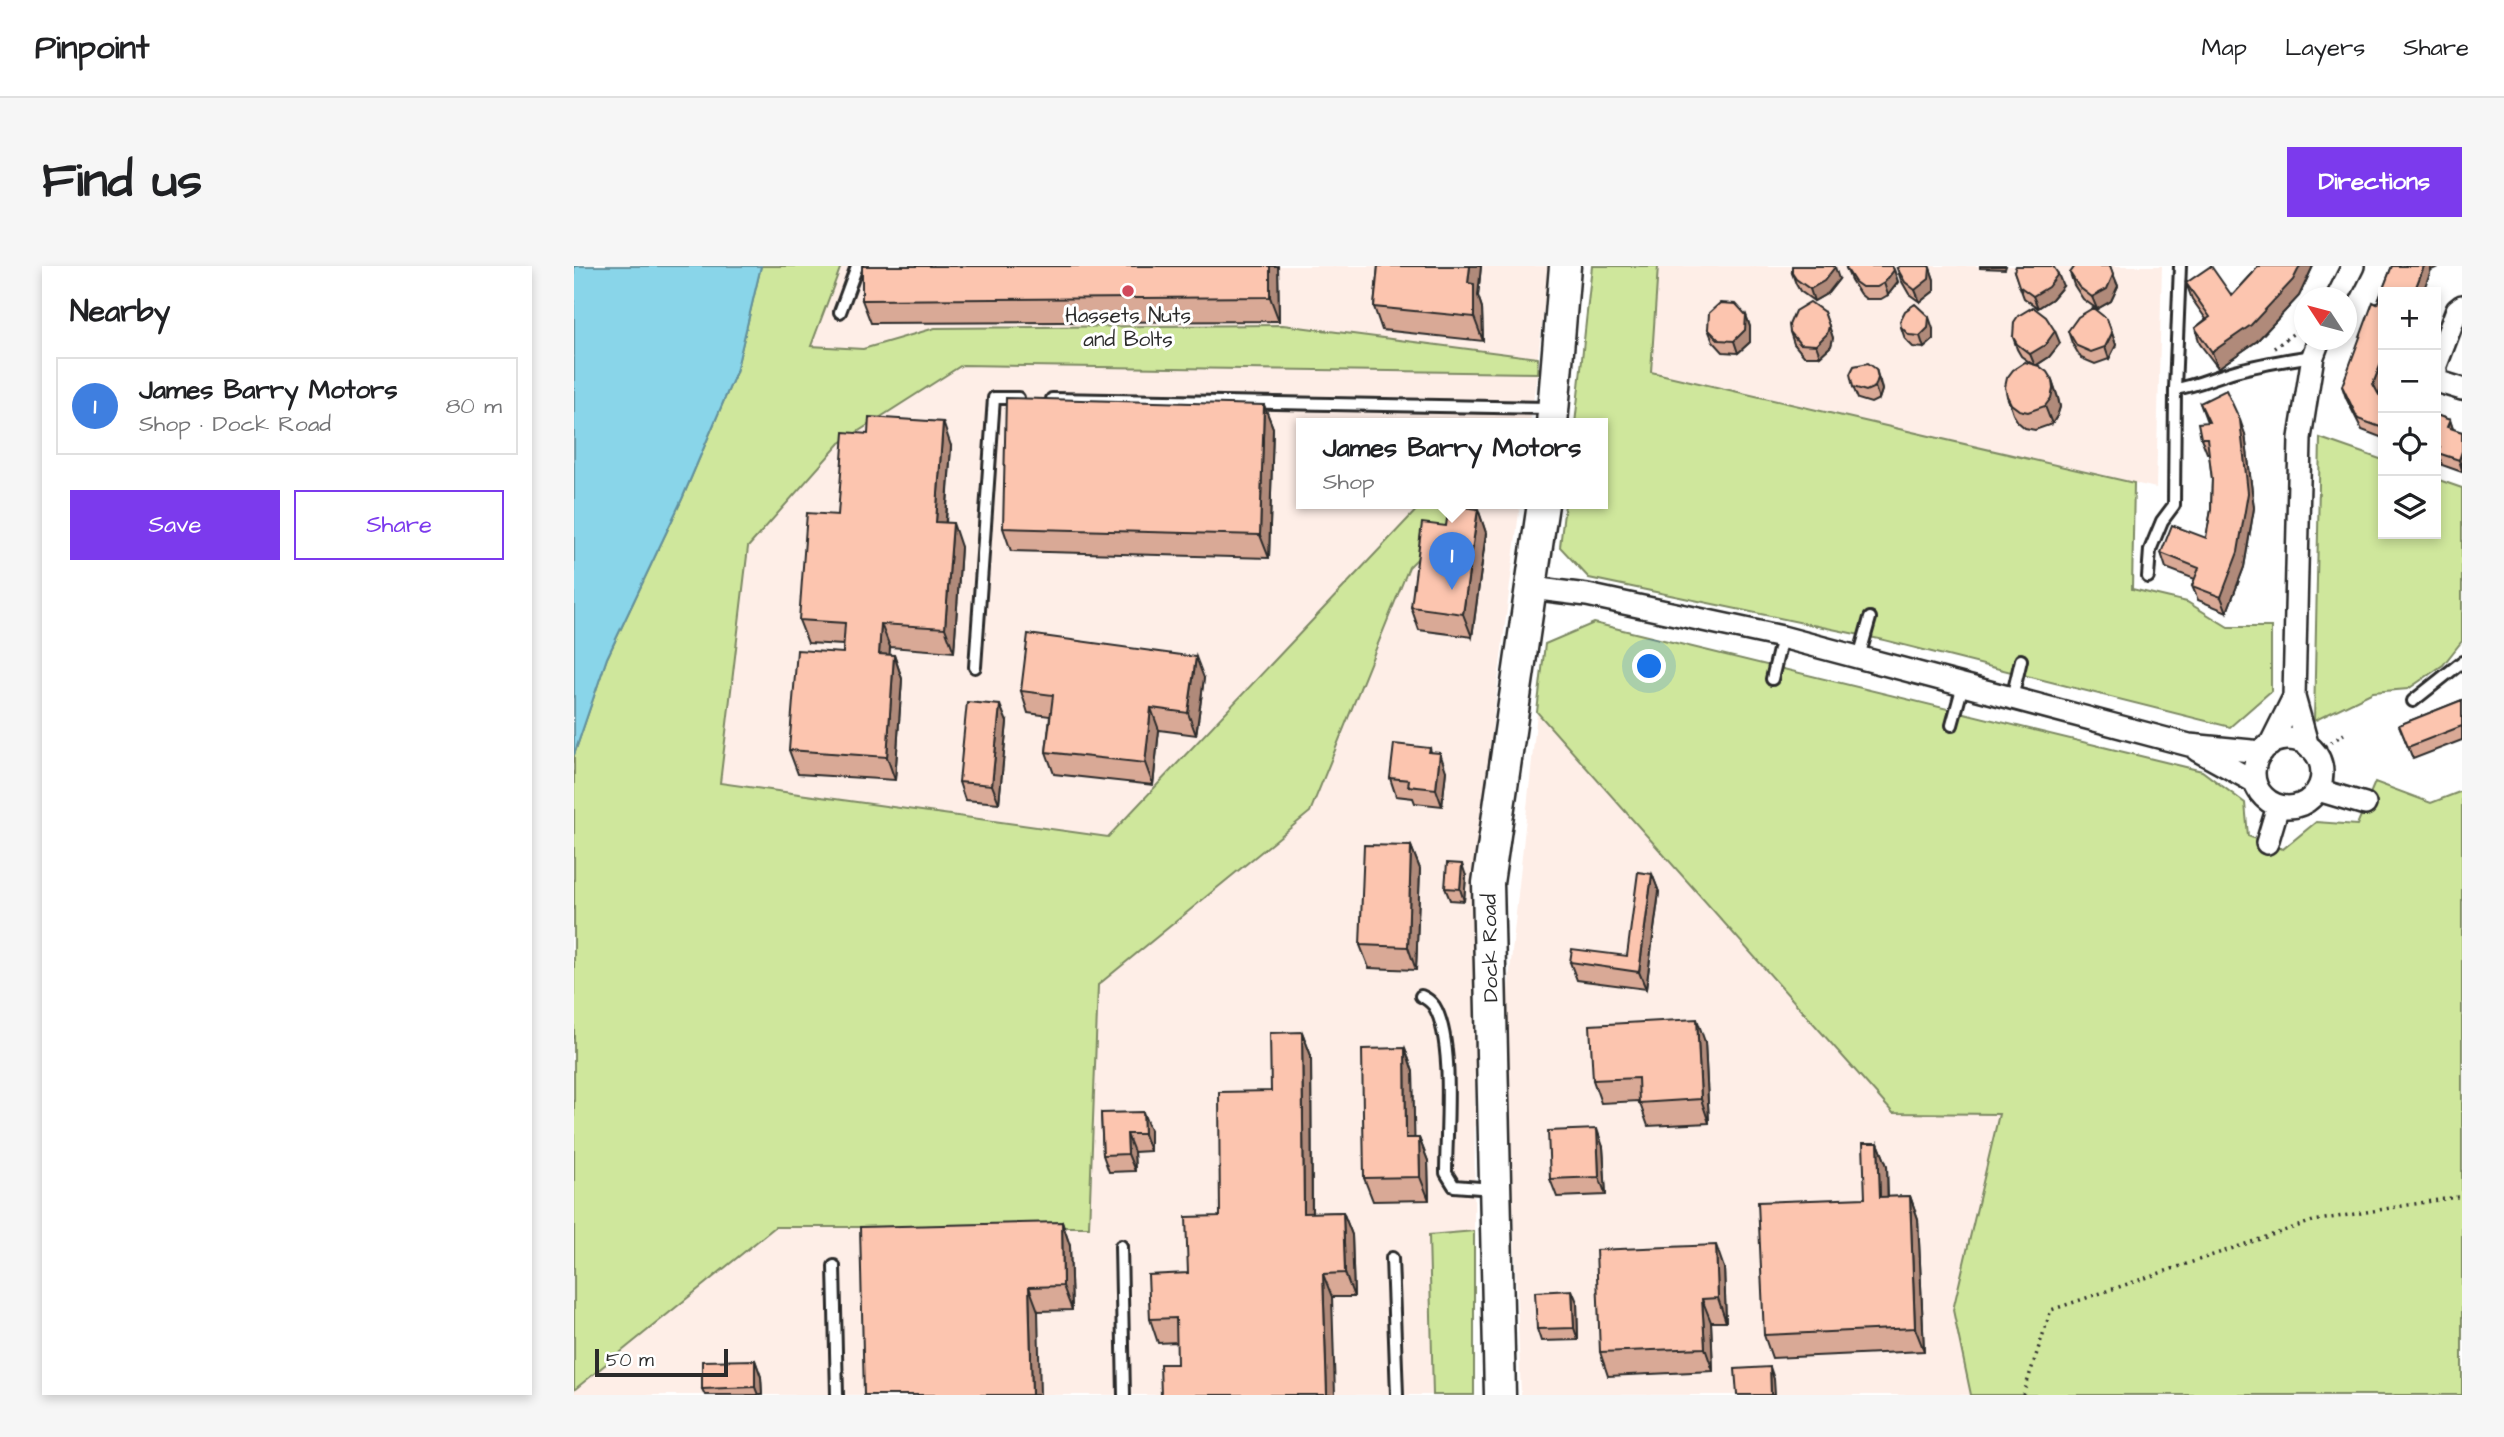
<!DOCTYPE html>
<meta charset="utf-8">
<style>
body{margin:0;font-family:"Architects Daughter",sans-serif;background:#f6f6f6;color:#202124}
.controls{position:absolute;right:21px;top:21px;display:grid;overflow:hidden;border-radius:0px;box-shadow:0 4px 10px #0003}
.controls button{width:63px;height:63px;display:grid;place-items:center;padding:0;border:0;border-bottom:2px solid #e0e0e0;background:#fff;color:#202124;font:35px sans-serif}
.compass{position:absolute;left:1720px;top:21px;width:63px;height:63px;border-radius:50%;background:#fff;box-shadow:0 4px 10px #0003;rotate:306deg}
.scale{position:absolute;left:21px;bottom:18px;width:133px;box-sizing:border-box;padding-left:7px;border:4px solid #2b2b2b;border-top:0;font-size:19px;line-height:24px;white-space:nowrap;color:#2b2b2b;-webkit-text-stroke:5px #fff;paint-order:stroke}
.you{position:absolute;left:1076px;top:401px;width:24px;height:24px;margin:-18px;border:5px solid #fff;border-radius:50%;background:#1a73e8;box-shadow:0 0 0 10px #1a73e833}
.badge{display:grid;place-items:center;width:46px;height:46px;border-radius:50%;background:#7c3aed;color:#fff;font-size:23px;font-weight:700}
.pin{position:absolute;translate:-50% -58px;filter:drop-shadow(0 2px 4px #0008)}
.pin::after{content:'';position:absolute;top:37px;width:24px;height:21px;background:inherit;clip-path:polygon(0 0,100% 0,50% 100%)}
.popup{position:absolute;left:722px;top:152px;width:312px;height:91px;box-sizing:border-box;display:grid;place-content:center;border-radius:0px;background:#fff;filter:drop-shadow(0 2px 5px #0005);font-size:23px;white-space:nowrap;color:#757577}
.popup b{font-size:26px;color:#202124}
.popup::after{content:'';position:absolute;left:50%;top:100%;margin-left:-14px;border:14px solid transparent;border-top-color:#fff}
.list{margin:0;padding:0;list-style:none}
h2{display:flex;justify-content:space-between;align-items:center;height:91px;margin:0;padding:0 28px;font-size:30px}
h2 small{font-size:23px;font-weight:400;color:#757577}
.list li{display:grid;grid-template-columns:46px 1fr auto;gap:21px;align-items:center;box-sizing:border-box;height:98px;margin:0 14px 14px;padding:0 14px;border:2px solid #e0e0e0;border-radius:0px}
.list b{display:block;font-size:26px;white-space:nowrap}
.list p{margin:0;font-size:23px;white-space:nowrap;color:#757577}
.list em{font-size:23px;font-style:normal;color:#757577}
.actions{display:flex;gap:14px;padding:21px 28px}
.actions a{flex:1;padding:16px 0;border:2px solid #7c3aed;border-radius:0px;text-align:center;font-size:24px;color:#7c3aed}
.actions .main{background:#7c3aed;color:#fff}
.icon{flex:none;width:38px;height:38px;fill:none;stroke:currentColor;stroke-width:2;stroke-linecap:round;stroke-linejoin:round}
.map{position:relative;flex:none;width:1888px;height:1129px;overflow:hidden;border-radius:0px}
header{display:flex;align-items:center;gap:42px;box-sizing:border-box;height:98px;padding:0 35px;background:#fff;border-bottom:2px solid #e0e0e0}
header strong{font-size:33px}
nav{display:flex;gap:38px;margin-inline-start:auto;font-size:24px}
.intro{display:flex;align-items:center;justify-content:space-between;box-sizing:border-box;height:168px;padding:0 42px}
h1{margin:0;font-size:49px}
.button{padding:18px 32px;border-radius:0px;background:#7c3aed;color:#fff;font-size:24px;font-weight:700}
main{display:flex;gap:42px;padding:0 42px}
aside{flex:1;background:#fff;border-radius:0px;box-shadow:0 4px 10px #0003}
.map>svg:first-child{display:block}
</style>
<header>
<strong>Pinpoint</strong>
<nav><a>Map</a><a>Layers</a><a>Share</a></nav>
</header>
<div class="intro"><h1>Find us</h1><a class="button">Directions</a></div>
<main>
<aside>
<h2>Nearby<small></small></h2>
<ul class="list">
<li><span class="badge" style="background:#3f7fe0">1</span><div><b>James Barry Motors</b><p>Shop · Dock Road</p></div><em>80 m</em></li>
</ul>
<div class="actions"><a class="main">Save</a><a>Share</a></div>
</aside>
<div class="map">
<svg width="1888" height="1129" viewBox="0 0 1888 1129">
<rect width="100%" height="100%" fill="#fff"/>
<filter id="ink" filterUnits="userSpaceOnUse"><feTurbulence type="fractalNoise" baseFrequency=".0143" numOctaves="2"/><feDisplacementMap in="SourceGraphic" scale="14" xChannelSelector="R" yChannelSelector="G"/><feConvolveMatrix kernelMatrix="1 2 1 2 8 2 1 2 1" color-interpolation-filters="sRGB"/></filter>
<g filter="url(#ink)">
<!-- built -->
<path fill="#feeee7" d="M267 0H975L964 92 709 59 361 62 289 83 236 80Z
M1084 0H1588L1582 222 1076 106Z
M388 99 963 107 956 158H728V238H848L534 571 146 518 174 281 266 177Z
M898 238H946L903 585 900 965 855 969 859 1129H0V1124L201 961H515L524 719 736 546 835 301Z
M963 446 1319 847 1425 848 1379 1044 1397 1129H947L931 753Z"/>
<!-- green -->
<path fill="#cfe79c" stroke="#7d8964" stroke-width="2" d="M187 0H267L237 80 289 83 361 62 709 59 964 92 963 107 388 99 266 177 174 281 146 517 534 571 848 238H898L835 301 736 546 524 719 515 961H201L0 1124V489L33 392 108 233 162 106Z
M1018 0H1084L1077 106 1560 217 1558 323 1613 336 1654 361H1697V425L1656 461 1310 374 1015 312 986 281 991 238H1028V158H1001Z
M1746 172 1809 194V268H1862V213L1888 222V375L1869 399 1834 423 1799 426 1740 455Z
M1020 357 1628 505 1671 537 1674 570 1709 583 1742 556 1783 559 1801 516 1857 537 1888 525V1129H1397L1379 1044 1425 848 1319 847 963 446 971 378Z
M900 965V1129H859L855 969Z"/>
<!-- water -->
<path fill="#89d5e9" stroke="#63919d" stroke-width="2" d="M0 0H187L162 106 108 233 33 392 0 489Z"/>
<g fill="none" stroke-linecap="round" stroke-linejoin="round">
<defs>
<path id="service" d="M1606 0 1601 123C1622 120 1640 111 1661 105 1686 98 1712 94 1739 90
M266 46 283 0
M478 133 976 142
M1574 311 1576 284 1588 255 1600 239 1601 123
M1285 391 1296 352
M401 401 420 132H444
M1198 413 1208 371
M1438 432 1447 394
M1839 435 1888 396
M1378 459 1389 419
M847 730C852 732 857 736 860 740 881 774 872 865 872 907L880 920 919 923
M547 980 550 1129
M818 992 823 1129
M260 1000 263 1129"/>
<path id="minor" d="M1763 32 1779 0
M1862 99 1883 44 1888 40
M1862 104V115L1888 123
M957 322 1013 329 1208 371 1615 479 1688 486
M1680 507a34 34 0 1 1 68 0a34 34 0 1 1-68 0Z
M1696 479 1720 431
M1734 481 1720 431 1726 172 1739 90 1745 74
M1623 484 1681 516
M1744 524 1791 538
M1693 577 1704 540"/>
<path id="secondary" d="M978 158 991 0
M926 1129 914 617 969 238"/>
</defs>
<!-- service casing -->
<use href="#service" stroke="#2b2b2b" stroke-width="16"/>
<!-- minor casing -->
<use href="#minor" stroke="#2b2b2b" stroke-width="26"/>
<!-- secondary casing -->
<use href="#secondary" stroke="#2b2b2b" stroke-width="35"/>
<!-- path -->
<path stroke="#2b2b2b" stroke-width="3.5" stroke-dasharray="2 5" stroke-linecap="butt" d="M1700 82 1720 67 1730 51
M1751 480 1770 468
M1449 1129 1477 1044 1739 955 1888 930"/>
<!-- service -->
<use href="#service" stroke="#fff" stroke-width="10"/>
<!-- minor -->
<use href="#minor" stroke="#fff" stroke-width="21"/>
<!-- secondary -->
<use href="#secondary" stroke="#fff" stroke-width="30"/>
</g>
<!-- wall -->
<path fill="#d9a996" stroke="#2b2b2b" stroke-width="2" d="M704 0 705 55 297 57 288 34Z
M804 0H907L904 30 908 42 909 75 808 64 800 41Z
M1406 0H1432L1431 3 1406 2Z
M1536 0 1544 20 1537 35 1523 43 1509 33 1500 19 1496 7Z
M1684 0H1739L1725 30 1683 75 1644 102 1626 78 1621 62 1632 53 1618 33 1612 17 1658 30 1679 7Z
M1818 0H1866L1809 26V115L1804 128 1809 131V172L1788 164 1772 132 1768 120 1803 38Z
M1272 2 1320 4 1324 16 1314 29 1307 33H1292L1286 28 1277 14Z
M1323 2H1356L1360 14V25L1346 36 1335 28 1327 14Z
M1440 5 1489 20 1478 33 1464 42 1450 32Z
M1218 7 1265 13 1254 27 1240 35 1226 25 1222 18Z
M1250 46 1259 72 1257 80 1246 90H1230L1220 78 1216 66Z
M1172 49 1176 61V76L1164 87 1149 86 1139 75 1134 63Z
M1533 53 1542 79 1535 93 1521 98 1507 92 1498 77 1494 65Z
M1327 61 1359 63V74L1350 82 1339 81 1331 73Z
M1439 71 1486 77 1475 91 1463 99 1478 114 1484 132 1486 141 1483 150 1478 158 1461 164 1451 162 1444 156 1439 148 1433 130 1458 98 1447 90 1443 83Z
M1306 115 1308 124 1305 133 1297 137 1284 133 1279 121Z
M1626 137 1671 168 1680 242 1670 301 1653 346 1624 334 1618 320 1621 313 1592 302 1587 287 1632 272 1637 244 1638 213 1635 187H1633L1627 172 1633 156Z
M690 139 699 162 695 292 437 285 429 262Z
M1862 149 1876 154 1879 163 1888 166V206L1868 199 1866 192 1862 190Z
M377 180 372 257 387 281 380 386 316 381 315 389H320L328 413 321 514 224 508 215 484 269 387V379L234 377 225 354 264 249Z
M904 243 912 267 898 371 845 364 837 341 872 260Z
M630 412 622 469 585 464 579 519 480 508 472 486 476 450 454 447 447 425Z
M1888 434V474L1839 493 1825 459Z
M433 456 425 537 391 534 385 516Z
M856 482 857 486 872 505 868 540 841 537 839 532 822 530 816 512Z
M837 580 846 603 842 704 795 702 786 679Z
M1078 608 1085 626 1072 723 1003 714 996 696 1053 690Z
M892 610 890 635 876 634 871 622Z
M728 766 737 790 738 947 769 946 778 969 780 1031H758L603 1098V1076L584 1077 576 1053 614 1007 646 950Z
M1131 776 1135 857 1074 860 1065 835 1027 837 1019 814Z
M831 782 839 806 840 872H845L854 895 855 934 799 935 790 912Z
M527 847 576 864V885L560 886 561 905 535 906 529 889Z
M1304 877 1313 900 1314 931 1336 930 1344 953 1350 1085 1198 1092 1190 1069 1291 932Z
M1029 881 1032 929 983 931 976 913Z
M488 956 496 980 498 1044 464 1045 290 1129Z
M1150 1002 1152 1056H1137L1139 1105 1034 1110 1026 1086Z
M1003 1036 1004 1074 967 1075 963 1063Z
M181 1094 187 1111 188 1129H131L128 1123Z"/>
<!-- shaded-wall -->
<path fill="#b08a7a" stroke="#2b2b2b" stroke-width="2" d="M696 0H704L705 55 696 31Z
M896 0H907L904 30 908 42 909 75 900 51 894 17Z
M1726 0H1739L1725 30 1683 75 1644 102 1638 86Z
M1850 0H1856L1857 4 1849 26H1840Z
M1261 1 1265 13 1254 27 1240 35 1236 23Z
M1356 2 1360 14V25L1346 36 1341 24Z
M1320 4 1324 16 1314 29 1310 17Z
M1484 8 1489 20 1478 33 1464 42 1459 30Z
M1539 9 1544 20 1537 35 1523 43 1518 31Z
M1172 49 1176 61V76L1164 87 1160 75Z
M1355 51 1359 63V74L1350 82 1346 70Z
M1255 60 1259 72 1257 80 1246 90 1242 79Z
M1481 65 1486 77 1475 91 1461 100 1456 88Z
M1538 67 1542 79 1535 93 1531 81Z
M1809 92V115L1804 130 1799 118Z
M1302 103 1308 124 1305 133 1301 121Z
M1478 114 1484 132 1486 141 1483 150 1478 158 1471 140Z
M690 139 699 162 695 292 686 269Z
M1666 154 1671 168 1680 242 1670 301 1653 346 1647 331Z
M1876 154 1880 166 1873 161Z
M369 156 377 180 370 279 362 256Z
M1888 185V204L1885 194Z
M904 243 912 267 898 371 889 348Z
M379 257 387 281 380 386 371 362Z
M307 358 316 381 314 411 305 388Z
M320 389 328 413 321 514 313 491Z
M622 391 630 412 622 469 614 447Z
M426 439 433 456 425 537 418 519Z
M577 442 585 464 579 519 571 497Z
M866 487 872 505 868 540 862 523Z
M837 580 846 603 842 704 834 681Z
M888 598 892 610 890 635 886 623Z
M1078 608 1085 626 1072 723 1065 706Z
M1123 753 1131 776 1135 857 1127 833Z
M728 766 737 790 738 971 730 947Z
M831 782 839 806 841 895 832 872Z
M569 846 576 864V885L570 868Z
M1023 863 1029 881 1032 929 1025 911Z
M553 868 560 886 561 905 554 888Z
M845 872 854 895 855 934 846 911Z
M1304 877 1313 900 1314 954 1306 931Z
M1336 930 1344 953 1350 1085 1341 1062Z
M769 946 778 969 780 1031 771 1007Z
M488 956 496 980 498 1044 489 1020Z
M1142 979 1150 1002 1152 1056 1144 1032Z
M749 1008 758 1031 761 1129H753Z
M455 1021 464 1045 466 1129H458Z
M998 1024 1003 1036 1004 1074 1000 1062Z
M1128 1033 1137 1056 1139 1105 1131 1082Z
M181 1094 187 1111 188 1129H184L181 1121Z
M1196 1101 1200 1113 1201 1129H1197Z"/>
<!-- building -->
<path fill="#fcc5af" stroke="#2b2b2b" stroke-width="2" d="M288 0H696V31L288 34Z
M804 0H896L894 17 900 18V51L800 41Z
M1218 0H1260L1261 1 1250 15 1236 23 1222 13 1218 7Z
M1273 0H1318L1320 4 1310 17 1303 21H1288L1281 16 1272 2Z
M1326 0H1355L1356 2 1355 13 1341 24 1331 16 1323 2Z
M1442 0H1479L1484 8 1474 21 1459 30 1445 20 1440 5Z
M1501 0H1536L1539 9 1533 23 1518 31 1505 21 1496 7Z
M1637 0 1658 30 1679 7 1684 0H1726L1719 14 1677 59 1638 86 1621 62 1636 51 1612 17Z
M1818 0H1850L1840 26H1809V92L1799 118 1805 129 1809 131V162L1784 153 1768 120 1799 36 1803 38Z
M1236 36 1250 46 1255 60 1253 68 1242 79 1226 78 1216 66 1215 59 1221 45Z
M1146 37 1162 38 1172 49 1171 64 1160 75 1145 74 1134 63 1135 47Z
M1341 38 1355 51 1354 62 1346 70 1335 69 1327 61 1326 55 1331 45Z
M1459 41 1472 51 1481 65 1471 79 1456 88 1443 78 1439 71 1440 56 1444 50Z
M1519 42 1533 53 1538 67 1531 81 1517 86 1503 80 1494 65 1504 51Z
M1451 96 1465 100 1473 106 1478 114 1479 123 1477 132 1471 140 1454 146 1445 144 1437 138 1433 130 1431 121 1433 112 1439 104Z
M1294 97 1302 103 1304 112 1301 121 1292 125 1279 121 1276 108 1280 100Z
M1652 124 1666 154 1674 227 1664 286 1647 331 1618 320 1625 302 1587 287 1598 259 1632 272 1637 244 1638 213 1633 172H1627L1624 157 1635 156 1626 137Z
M432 132 690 139 686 269 429 262Z
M1862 149 1876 154 1873 161 1888 166V185L1885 194 1864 187 1866 181 1862 180Z
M295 151 369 156 362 256 379 257 371 362 307 358 305 388 320 389 313 491 215 484 223 384 269 387 271 357 225 354 233 247 264 249 270 166 294 168Z
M875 239 904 243 889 348 837 341 848 257 872 260Z
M454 368 622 391 614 447 577 442 571 497 472 486 479 429 447 425Z
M1888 434V460L1834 481 1825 459Z
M393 436 426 439 418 519 385 516Z
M820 478 856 482 855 486 866 487 862 523 834 520 835 514 816 512Z
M790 579 837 580 834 681 786 679Z
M873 597 888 598 886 623 871 622Z
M1064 606 1078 608 1065 706 996 696 998 683 1053 690Z
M1123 753 1127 833 1065 837 1064 812 1019 814 1016 759Z
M728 766 730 947 769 946 771 1007 749 1008 753 1129H587L586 1098H603L602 1052 576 1053 574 1009 614 1007 612 951 646 950 645 826 697 825 696 767Z
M831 782 832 872H845L846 911 790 912 788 783Z
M569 846 570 868H553L554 888 529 889 527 847Z
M1023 863 1025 911 976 913 974 865Z
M1289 877H1304L1306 931 1336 930 1341 1062 1190 1069 1184 936 1291 932Z
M488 956 489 1020 455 1021 458 1129H290L286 961Z
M1142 979 1144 1032 1128 1033 1131 1082 1026 1086 1022 984Z
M998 1024 1000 1062 963 1063 961 1026Z
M181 1094V1121L128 1123V1095Z
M1196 1101 1197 1129H1163L1161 1103Z"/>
</g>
<!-- markers -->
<circle fill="#d1495b" stroke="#fff" stroke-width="2.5" cx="554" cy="25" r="7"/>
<g text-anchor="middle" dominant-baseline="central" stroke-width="6" stroke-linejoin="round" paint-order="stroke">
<!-- poi labels -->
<g font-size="21" fill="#2b2b2b" stroke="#fff">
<text x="554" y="49">Hassets Nuts<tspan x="554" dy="24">and Bolts</tspan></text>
</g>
<!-- street labels -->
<g font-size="21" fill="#2b2b2b" stroke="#fff">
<text transform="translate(916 682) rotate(-91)">Dock Road</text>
</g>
</g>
</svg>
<div class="controls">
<button>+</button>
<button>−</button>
<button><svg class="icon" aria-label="locate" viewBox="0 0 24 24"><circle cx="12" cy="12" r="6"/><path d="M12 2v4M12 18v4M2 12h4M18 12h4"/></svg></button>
<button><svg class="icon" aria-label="layers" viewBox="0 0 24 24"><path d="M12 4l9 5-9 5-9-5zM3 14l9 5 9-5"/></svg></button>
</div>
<svg class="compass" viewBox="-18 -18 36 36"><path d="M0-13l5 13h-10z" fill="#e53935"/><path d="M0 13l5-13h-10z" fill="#757577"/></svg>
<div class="scale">50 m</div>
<div class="you"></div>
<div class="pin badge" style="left:878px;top:324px;background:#3f7fe0">1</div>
<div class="popup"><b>James Barry Motors</b>Shop</div>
</div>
</main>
